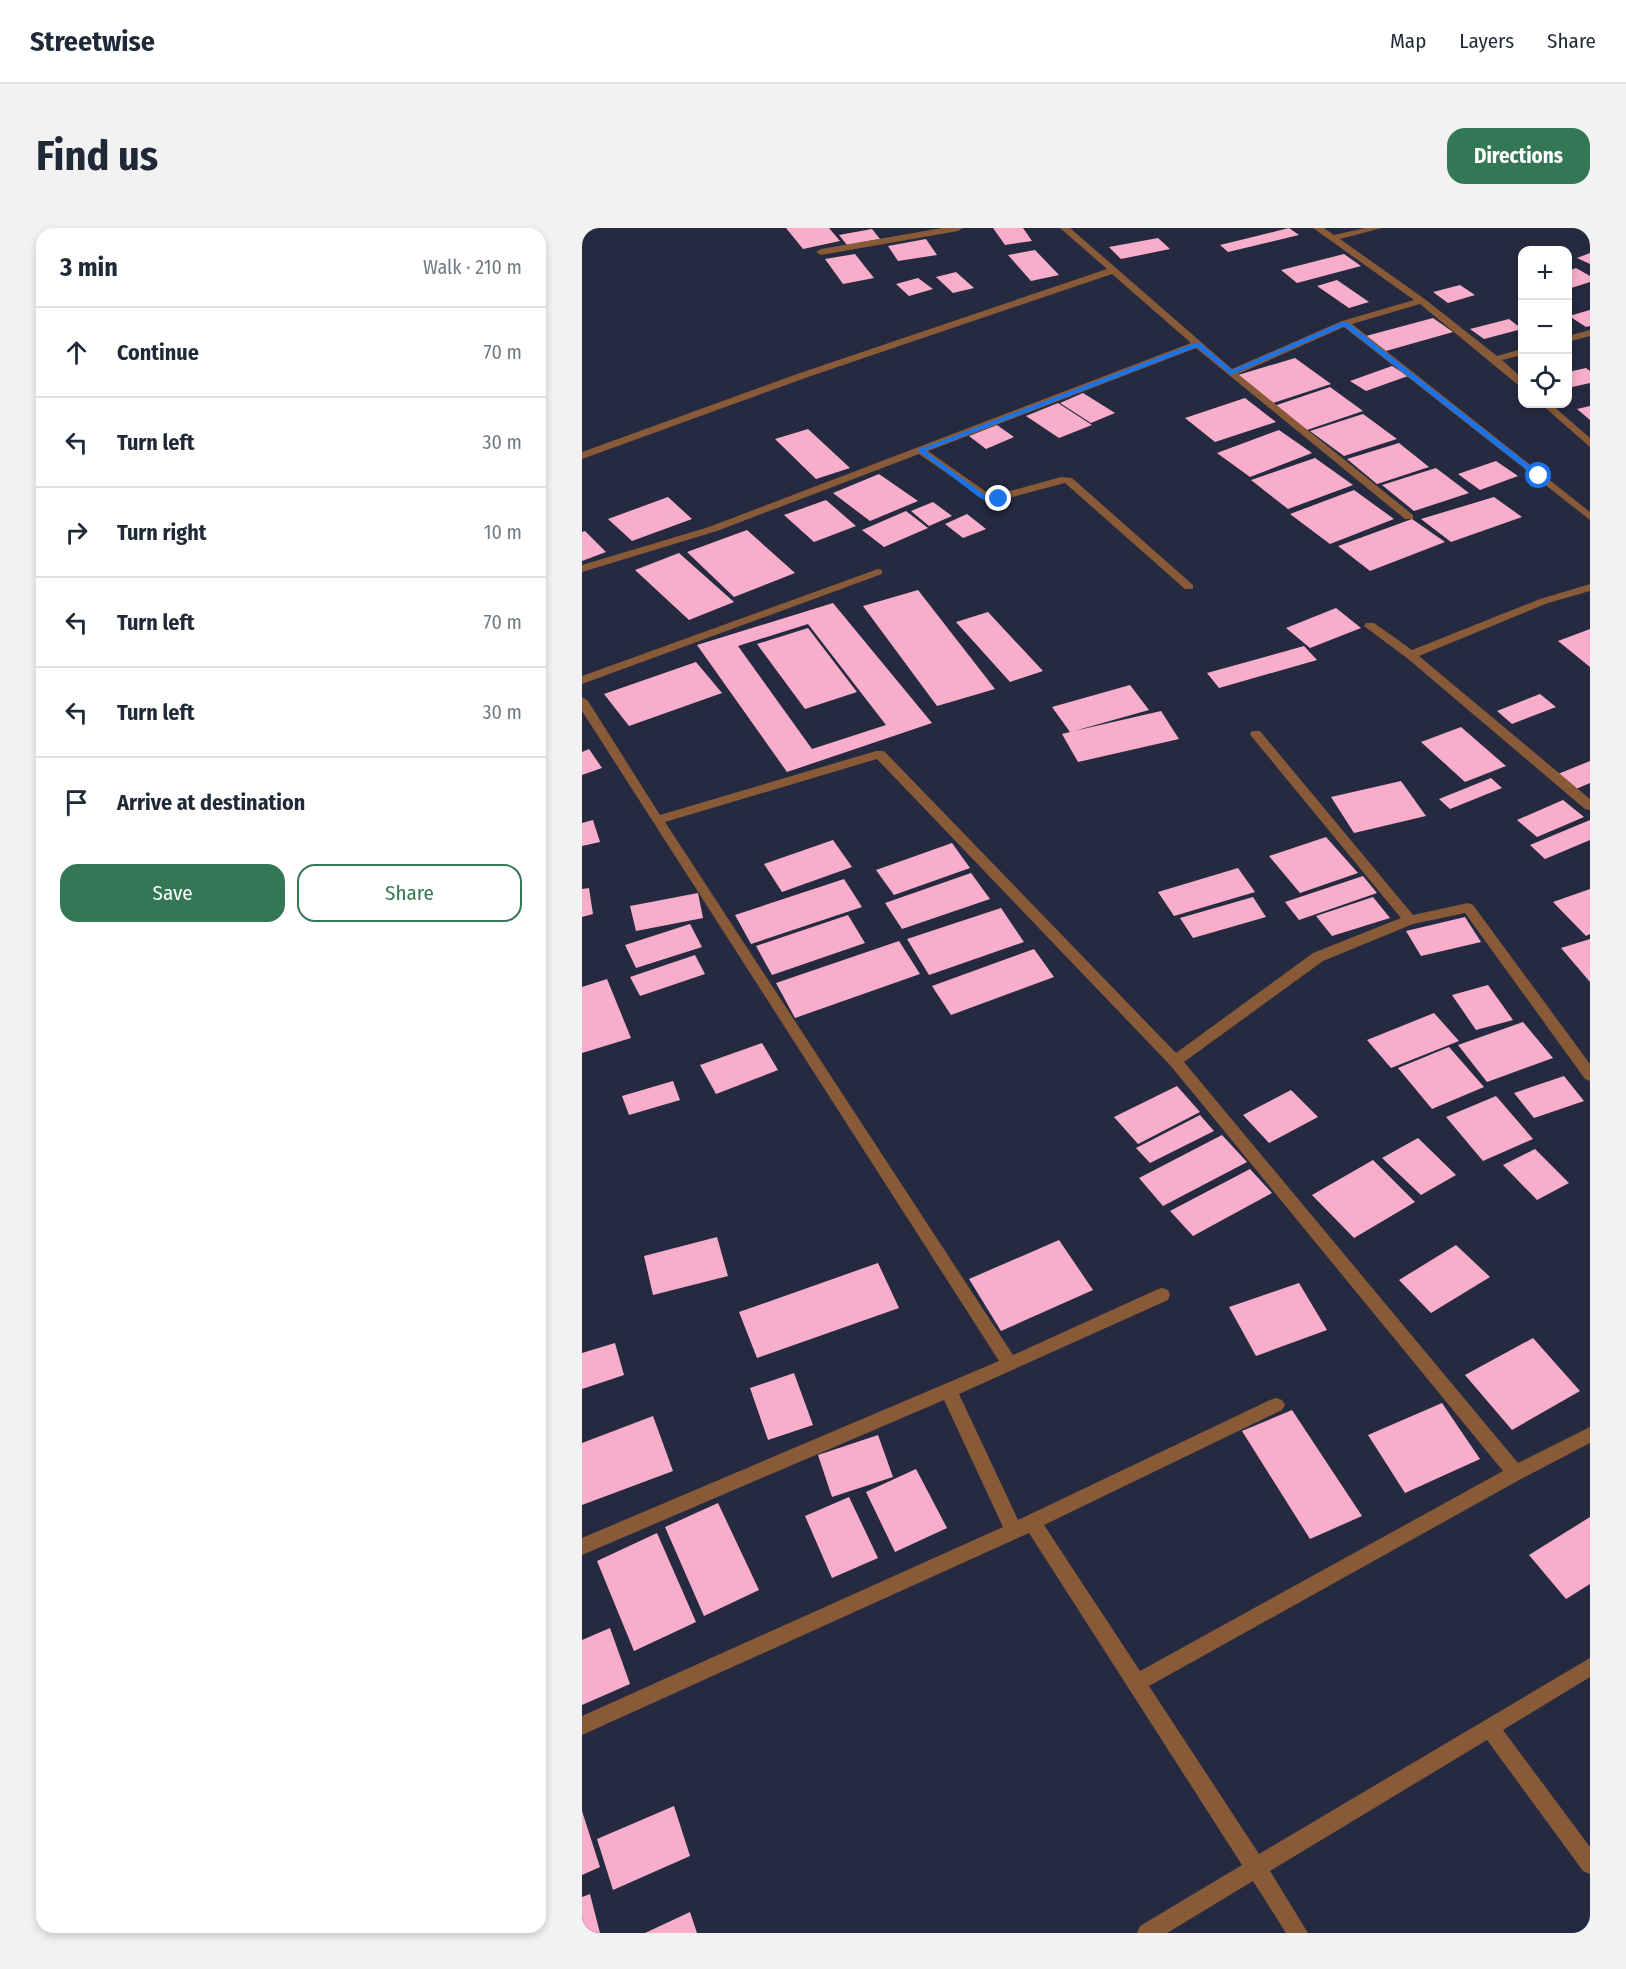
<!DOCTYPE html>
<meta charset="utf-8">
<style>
body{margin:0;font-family:"Fira Sans Condensed",sans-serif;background:#f2f2f3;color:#1f2937}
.controls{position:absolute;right:18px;top:18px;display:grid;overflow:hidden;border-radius:12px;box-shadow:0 3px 9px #0003}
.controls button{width:54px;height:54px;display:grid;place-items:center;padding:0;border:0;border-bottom:2px solid #e0e1e3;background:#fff;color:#1f2937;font:30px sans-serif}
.stop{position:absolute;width:18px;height:18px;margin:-14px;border:4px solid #1a73e8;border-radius:50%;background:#fff}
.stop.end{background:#1a73e8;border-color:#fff;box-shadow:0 2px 6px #0008}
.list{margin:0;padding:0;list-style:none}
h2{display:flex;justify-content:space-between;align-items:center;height:78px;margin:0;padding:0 24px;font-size:26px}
h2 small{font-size:20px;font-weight:400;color:#747a83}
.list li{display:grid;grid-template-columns:39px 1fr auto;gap:18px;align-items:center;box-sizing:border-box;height:90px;padding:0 24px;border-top:2px solid #e0e1e3}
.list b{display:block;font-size:22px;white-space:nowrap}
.list em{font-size:20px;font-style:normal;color:#747a83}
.actions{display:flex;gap:12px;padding:18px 24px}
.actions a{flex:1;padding:14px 0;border:2px solid #337754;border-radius:18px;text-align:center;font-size:21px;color:#337754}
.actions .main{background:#337754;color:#fff}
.icon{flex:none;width:33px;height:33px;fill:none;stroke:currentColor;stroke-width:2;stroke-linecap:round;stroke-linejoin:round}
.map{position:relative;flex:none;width:1008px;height:1705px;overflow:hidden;border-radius:18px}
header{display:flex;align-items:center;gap:36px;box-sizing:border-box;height:84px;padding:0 30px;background:#fff;border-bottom:2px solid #e0e1e3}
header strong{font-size:28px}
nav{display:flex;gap:33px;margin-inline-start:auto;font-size:21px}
.intro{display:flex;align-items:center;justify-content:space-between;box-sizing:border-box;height:144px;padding:0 36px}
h1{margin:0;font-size:42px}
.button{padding:15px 27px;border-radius:18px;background:#337754;color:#fff;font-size:21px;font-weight:700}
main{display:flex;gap:36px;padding:0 36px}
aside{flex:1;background:#fff;border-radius:18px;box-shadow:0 3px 9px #0003}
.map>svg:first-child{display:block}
</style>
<header>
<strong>Streetwise</strong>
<nav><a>Map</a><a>Layers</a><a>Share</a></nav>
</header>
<div class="intro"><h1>Find us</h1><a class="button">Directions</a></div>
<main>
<aside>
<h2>3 min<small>Walk · 210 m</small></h2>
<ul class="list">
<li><svg class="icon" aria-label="ahead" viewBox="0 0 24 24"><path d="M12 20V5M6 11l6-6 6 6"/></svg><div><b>Continue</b></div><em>70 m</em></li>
<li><svg class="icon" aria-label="left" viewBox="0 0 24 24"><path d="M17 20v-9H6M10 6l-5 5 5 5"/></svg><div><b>Turn left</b></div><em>30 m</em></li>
<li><svg class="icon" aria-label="right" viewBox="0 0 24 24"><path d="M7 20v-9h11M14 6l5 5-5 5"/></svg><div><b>Turn right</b></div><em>10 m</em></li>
<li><svg class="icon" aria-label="left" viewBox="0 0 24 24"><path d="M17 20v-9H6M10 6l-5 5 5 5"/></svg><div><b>Turn left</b></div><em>70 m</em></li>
<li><svg class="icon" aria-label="left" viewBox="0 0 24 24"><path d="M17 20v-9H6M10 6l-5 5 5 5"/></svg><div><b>Turn left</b></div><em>30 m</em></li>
<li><svg class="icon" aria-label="arrive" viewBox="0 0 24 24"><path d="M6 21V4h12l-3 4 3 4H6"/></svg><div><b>Arrive at destination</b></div></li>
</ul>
<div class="actions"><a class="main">Save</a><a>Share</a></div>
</aside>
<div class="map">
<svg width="1008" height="1705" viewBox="0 0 1008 1705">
<rect width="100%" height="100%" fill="#262a41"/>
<!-- building -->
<path fill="#f8aeca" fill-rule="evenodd" d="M204 0H247L258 13 221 21Z
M411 0H441L450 13 423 17Z
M707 0 717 7 646 24 638 17Z
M290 1 298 11 265 17 257 7Z
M576 10 588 21 539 31 527 19Z
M344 11 355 27 316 33 306 18Z
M453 22 477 47 449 53 426 27Z
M1008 25V36L995 30Z
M273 26 292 50 261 56 243 31Z
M762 26 779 38 715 55 699 42Z
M994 40 1008 48V54L986 61V43Z
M374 44 392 60 371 65 354 49Z
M336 50 351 61 327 68 314 56Z
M755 52 787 74 767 80 735 58Z
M878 57 893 67 866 75 851 64Z
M1008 82V98L1004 99 987 88Z
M851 90 871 104 804 123 784 108Z
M927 91 940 101 902 111 888 101Z
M713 130 749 156 691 175 656 147Z
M810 138 826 148 784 163 768 153Z
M1004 140 1008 143V155L986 160V144Z
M748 159 781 183 725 202 692 178Z
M501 165 533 185 509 195 478 175Z
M663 170 694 194 633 214 603 190Z
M476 175 510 197 477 210 444 188Z
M1008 178V192L995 181Z
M781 186 815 211 762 228 728 203Z
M415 197 432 209 404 221 387 208Z
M226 201 268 240 234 251 193 211Z
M697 202 730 225 668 249 635 225Z
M817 215 847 239 795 256 765 231Z
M733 230 771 257 706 281 669 252Z
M914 233 936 248 898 262 876 246Z
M854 240 887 265 832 283 800 257Z
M297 246 336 273 288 293 251 265Z
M772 262 812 291 748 316 708 286Z
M86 269 110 291 50 313 26 291Z
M912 269 940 289 869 314 839 291Z
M244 272 274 298 232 314 202 287Z
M351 274 370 288 347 298 329 283Z
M324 283 346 300 302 319 280 302Z
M385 286 404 301 381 310 363 296Z
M830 291 863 314 788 343 756 318Z
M165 302 213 345 152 369 105 324Z
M3 303 24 324 0 333V304Z
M97 325 152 374 107 392 53 342Z
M336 362 413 461 355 478 281 378Z
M251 375 350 495 205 544 115 417ZM226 396 304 497 230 521 156 418Z
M754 380 779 400 728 420 704 400Z
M406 384 461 443 428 454 374 394Z
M226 400 275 464 223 481 175 416Z
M1008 401V439L976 413Z
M722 418 735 432 637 460 625 445Z
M114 434 140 465 47 498 22 466Z
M548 457 567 482 492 503 579 483 597 511 496 534 480 506 488 504 470 479Z
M958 466 974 479 930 496 915 483Z
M879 499 924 538 883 554 839 514Z
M7 521 20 540 0 547V524Z
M1008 533V555L994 561 976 546Z
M909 550 920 560 868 581 857 571Z
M819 553 844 588 772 605 749 569Z
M981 572 1002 589 955 609 935 592Z
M11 592 18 614 0 618V595Z
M1008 592V612L963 631 948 617Z
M744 609 776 645 718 665 687 628Z
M251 612 270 639 200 664 182 636Z
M370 615 388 640 312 667 294 642Z
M656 640 673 664 592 688 576 664Z
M389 645 408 671 320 701 303 675Z
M781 648 795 665 717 692 703 674Z
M262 651 280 679 169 716 153 687Z
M7 660 11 686 0 689V661Z
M1008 661V706L1004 708 971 674Z
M116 665 121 690 54 703 48 678Z
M671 669 684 689 611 710 598 690Z
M791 669 808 690 750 708 734 688Z
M419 680 442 714 347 747 325 711Z
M266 687 283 715 190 747 174 718Z
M883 689 899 714 839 728 824 703Z
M108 696 120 719 54 740 43 717Z
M1008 711V754L979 720Z
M317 713 338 746 213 790 194 755Z
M452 721 472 749 369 787 350 758Z
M113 727 123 746 58 768 48 749Z
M25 751 49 810 0 825V759Z
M906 757 931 792 894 802 870 767Z
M852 785 877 813 809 840 785 812Z
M941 794 971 830 905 854 876 817Z
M180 815 196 842 134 866 118 837Z
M867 819 902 859 850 881 816 840Z
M982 848 1002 873 952 890 932 865Z
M91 853 98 872 47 887 40 868Z
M595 858 618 884 556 916 532 889Z
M709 862 736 889 687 915 661 887Z
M914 868 951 911 901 933 864 889Z
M618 887 632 903 568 935 554 920Z
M640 907 665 934 581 978 557 950Z
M836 910 874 947 839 967 800 930Z
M953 921 987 955 955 972 921 937Z
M791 932 833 974 772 1010 730 967Z
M668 941 690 965 611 1008 588 983Z
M135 1009 146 1048 71 1067 62 1028Z
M477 1012 511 1062 419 1103 387 1051Z
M874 1017 908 1049 849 1085 817 1052Z
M296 1035 317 1080 175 1130 157 1084Z
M717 1055 745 1102 674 1128 647 1079Z
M951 1110 998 1163 930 1202 883 1147Z
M33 1115 42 1147 0 1161V1125Z
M212 1145 231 1197 186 1212 168 1160Z
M860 1175 898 1231 823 1265 786 1207Z
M710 1182 780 1288 728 1311 660 1203Z
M71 1188 91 1243 0 1277V1215Z
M296 1207 311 1249 250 1269 236 1227Z
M334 1241 365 1300 313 1324 284 1264Z
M267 1269 296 1330 250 1350 223 1288Z
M136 1275 177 1362 122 1388 83 1299Z
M1008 1289V1356L984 1371 947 1327Z
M75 1305 114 1394 52 1423 15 1333Z
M28 1400 48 1456 0 1477V1412Z
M92 1578 108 1628 31 1662 15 1611Z
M0 1583 18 1639 0 1647Z
M8 1666 18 1705H0V1669Z
M108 1684 115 1705H63Z"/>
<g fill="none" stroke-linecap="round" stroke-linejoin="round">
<!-- minor -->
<path fill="#895a37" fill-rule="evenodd" d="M360 0H381L376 3 239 27 234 24 239 21Z
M478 0H488L650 141 760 93 832 72 731 0H742L752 7 783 0H800L758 11 844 72 915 128 940 121V127L920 132 940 150V158L936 157 838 76 770 96 1008 284V292L762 99 656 146 831 287V291H823L614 120 346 223 410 268 479 249 490 250 611 357V361H603L483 255 408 275 337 226 135 303 0 344V337L127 299 609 115 530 46 226 149 0 231V224L218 145 525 41Z
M1008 102V108L986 114V108Z
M959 176H969L1008 210V219Z
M296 341 300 342V346L0 456V448Z
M1008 356V363L966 375 837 428 1008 571V582L1003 581 825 430 782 398 784 395H792L830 422 958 371Z
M0 469 6 473 78 587 294 523H302L594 825 731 725 819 690 670 509 668 506 670 503H678L831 687 886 675 891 677 1008 836V853L1003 851 883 685 831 696 741 733 602 834 936 1235 1008 1199V1215L939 1251 567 1458 677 1626 1008 1430V1449L921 1502 1008 1619V1646L1001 1643 905 1512 688 1643 726 1705H704L671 1653 585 1705H555L558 1698 660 1637 447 1305 0 1507V1488L421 1299 362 1172 0 1327V1310L417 1133 0 483ZM295 531 588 837 921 1243 558 1443 462 1297 700 1182 703 1177 700 1172 694 1170 688 1172 436 1292 377 1166 586 1072 588 1067 586 1062 580 1060 574 1062 431 1127 83 594Z"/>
</g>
<!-- route -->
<path fill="#1a73e8" d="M760 94H765L960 247V250H955L762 98 649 147 615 119 343 223 403 267 419 269V272L408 274 398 270 335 222 613 115H618L650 142Z"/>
</svg>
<div class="controls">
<button>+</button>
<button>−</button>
<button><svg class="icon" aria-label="locate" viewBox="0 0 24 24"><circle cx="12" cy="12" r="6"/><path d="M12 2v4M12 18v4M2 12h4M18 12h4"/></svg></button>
</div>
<div class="stop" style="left:957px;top:248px"></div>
<div class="stop end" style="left:417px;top:271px"></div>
</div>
</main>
